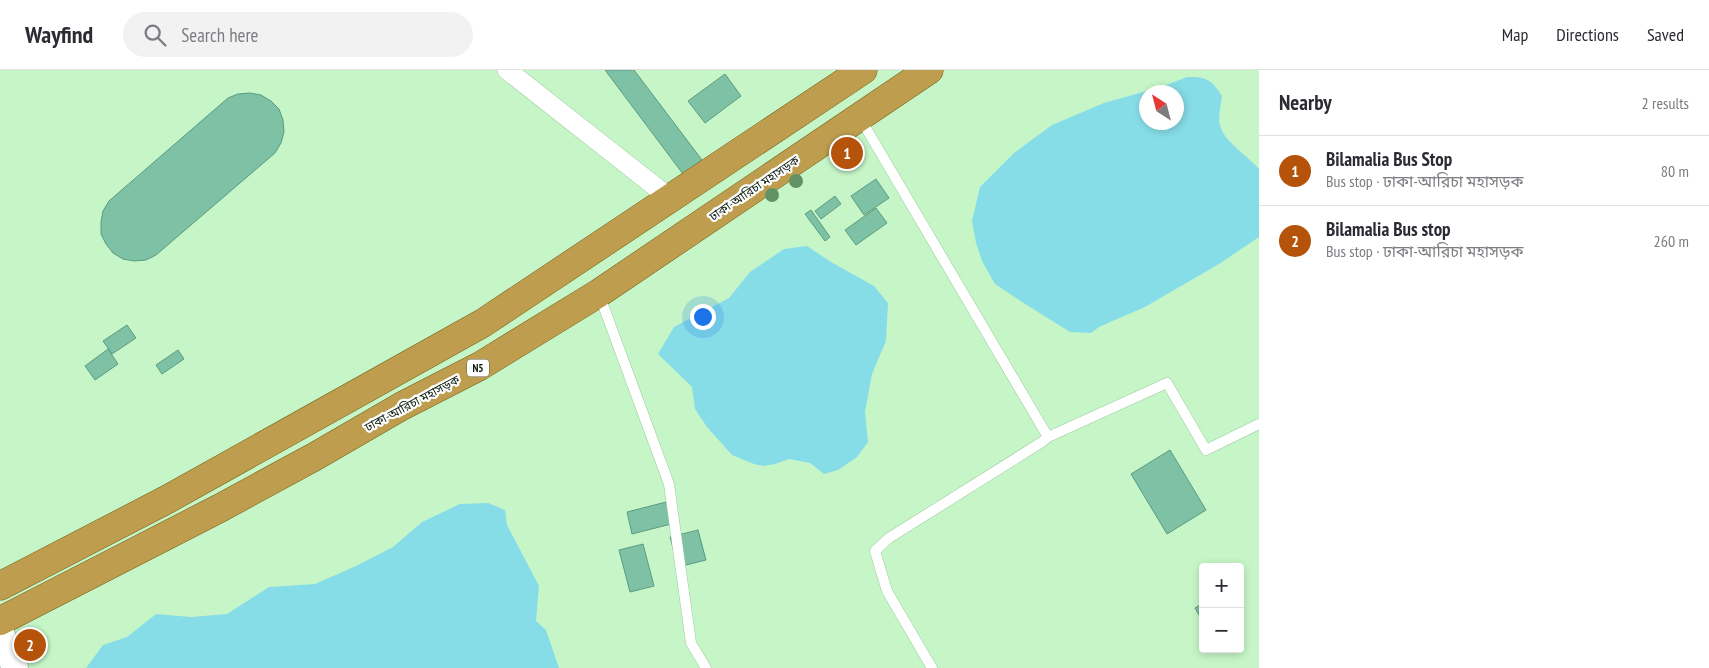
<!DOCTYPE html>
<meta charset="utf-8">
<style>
body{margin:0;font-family:"PT Sans Narrow","Noto Sans Bengali",sans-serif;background:#f2f2f3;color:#2b2b33}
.controls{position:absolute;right:15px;bottom:15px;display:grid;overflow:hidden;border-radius:5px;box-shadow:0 2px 8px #0003}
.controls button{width:45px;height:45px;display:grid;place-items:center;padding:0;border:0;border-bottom:1px solid #e1e1e2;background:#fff;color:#2b2b33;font:25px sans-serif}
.compass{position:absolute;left:1139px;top:15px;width:45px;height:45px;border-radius:50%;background:#fff;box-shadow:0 2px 8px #0003;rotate:324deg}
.you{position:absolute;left:702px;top:246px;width:18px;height:18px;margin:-12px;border:4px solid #fff;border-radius:50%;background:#1a73e8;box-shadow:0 0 0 8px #1a73e833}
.badge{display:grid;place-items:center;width:32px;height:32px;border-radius:50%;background:#b45309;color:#fff;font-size:16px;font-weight:700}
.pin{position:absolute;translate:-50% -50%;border:2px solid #fff;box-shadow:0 1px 5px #0006}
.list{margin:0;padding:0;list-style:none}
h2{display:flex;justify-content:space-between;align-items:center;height:65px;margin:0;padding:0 20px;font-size:21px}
h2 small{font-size:16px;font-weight:400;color:#7c7c81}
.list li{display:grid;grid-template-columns:32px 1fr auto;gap:15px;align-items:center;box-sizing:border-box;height:70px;padding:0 20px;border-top:1px solid #e1e1e2}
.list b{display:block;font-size:19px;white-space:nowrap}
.list p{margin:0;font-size:16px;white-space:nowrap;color:#7c7c81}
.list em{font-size:16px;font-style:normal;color:#7c7c81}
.icon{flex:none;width:28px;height:28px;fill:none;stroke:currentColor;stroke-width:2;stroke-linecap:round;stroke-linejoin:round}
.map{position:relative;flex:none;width:1259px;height:598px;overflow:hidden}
header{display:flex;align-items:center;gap:30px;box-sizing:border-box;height:70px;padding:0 25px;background:#fff;border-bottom:1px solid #e1e1e2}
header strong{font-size:24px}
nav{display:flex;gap:28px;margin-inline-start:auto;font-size:18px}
.search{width:350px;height:45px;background:#f2f2f3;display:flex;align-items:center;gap:12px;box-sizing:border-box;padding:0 18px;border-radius:28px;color:#7c7c81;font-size:19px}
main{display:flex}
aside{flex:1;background:#fff}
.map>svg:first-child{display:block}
</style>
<header>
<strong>Wayfind</strong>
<div class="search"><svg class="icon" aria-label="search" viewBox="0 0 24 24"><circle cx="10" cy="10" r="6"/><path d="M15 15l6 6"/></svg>Search here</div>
<nav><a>Map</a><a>Directions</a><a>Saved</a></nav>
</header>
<main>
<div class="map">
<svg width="1259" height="598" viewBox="0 0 1259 598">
<rect width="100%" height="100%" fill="#c6f6c7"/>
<!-- water -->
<path fill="#87dde7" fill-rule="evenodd" d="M1187 7C1207 7 1211 9 1222 26 1221 36 1217 49 1221 58 1225 72 1249 87 1259 99V167L1219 194 1145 237 1099 257 1091 263 1070 262 1022 232 995 214 982 191 976 173 972 151 980 117 1014 83 1052 55 1104 33 1164 16ZM1146 22H1176V52H1146Z
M807 176 831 192 874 216 888 233 886 271 872 304 865 342 868 372 857 387 838 400 824 404 810 393 789 389 775 394 763 396 754 394 732 385 707 357 695 339 692 317 658 284 674 257 729 228 750 202 784 179Z
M488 433 505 440 507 455 539 516 536 551 546 560 559 598H86L103 575 127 567 156 544 191 547 227 544 269 517 315 514 356 496 393 477 422 452 460 434Z"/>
<!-- building -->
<path fill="#7ec1a5" stroke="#5a9c81" d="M605 0H634L702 90 683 104Z
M725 4 741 26 705 53 688 31Z
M250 23 261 25 271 31 279 39 283 50 284 62 281 73 275 83 156 185 146 190 134 191 123 189 113 183 106 174 101 164V152L103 141 109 131 228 28 238 24Z
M876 109 889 128 864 145 851 126Z
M835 126 841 134 821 149 815 141Z
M876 138 887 153 856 175 845 160Z
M811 140 830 167 825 171 805 144Z
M127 255 136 268 112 284 103 271Z
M108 279 118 294 95 310 85 296Z
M178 280 184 289 162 304 156 295Z
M1170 380 1206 440 1167 464 1131 404Z
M674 430 679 452 632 464 627 442Z
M698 460 706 490 678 497 670 467Z
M643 474 654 516 630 522 619 480Z
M1203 533V552L1195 538Z"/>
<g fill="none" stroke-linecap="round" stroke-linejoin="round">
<defs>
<path id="service" d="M860 48 1048 367
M599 224 669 414 691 573 706 598
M932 598 887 521 875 481 889 468 1042 372 1048 367 1167 313 1206 380 1259 354"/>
<path id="minor" d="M507 0 671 129"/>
<path id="secondary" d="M0 561 15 598"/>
<path id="trunk" d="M0 516 168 429 483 253 863 0
M0 551 222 437 314 387 402 336 480 296 599 223 929 0"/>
</defs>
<!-- service casing -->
<use href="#service" stroke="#9ccb9e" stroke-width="11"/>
<!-- minor casing -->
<use href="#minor" stroke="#9ccb9e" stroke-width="20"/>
<!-- secondary casing -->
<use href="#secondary" stroke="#9ccb9e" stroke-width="28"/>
<!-- trunk casing -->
<use href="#trunk" stroke="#746119" stroke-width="29"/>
<!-- service -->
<use href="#service" stroke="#fff" stroke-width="10"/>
<!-- minor -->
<use href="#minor" stroke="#fff" stroke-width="19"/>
<!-- secondary -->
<use href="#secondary" stroke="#fff" stroke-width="26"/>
<!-- trunk -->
<use href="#trunk" stroke="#be9e4e" stroke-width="28"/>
</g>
<!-- trees -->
<g fill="#609265">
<circle cx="796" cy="111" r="7"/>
<circle cx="772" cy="125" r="7"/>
</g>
<g text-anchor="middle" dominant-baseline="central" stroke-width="4.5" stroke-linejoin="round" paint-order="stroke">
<!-- shield labels -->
<rect fill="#fff" stroke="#545f54" stroke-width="1" x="467" y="289.5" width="22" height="17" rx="4"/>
<g font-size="11" font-weight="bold" fill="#0a1b0b">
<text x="478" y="298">N5</text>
</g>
<!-- street labels -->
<g font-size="12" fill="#0a1b0b" stroke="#fff">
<text transform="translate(754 118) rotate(-34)">ঢাকা-আরিচা মহাসড়ক</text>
<text transform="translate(412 333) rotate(-28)">ঢাকা-আরিচা মহাসড়ক</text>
</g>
</g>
</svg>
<div class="controls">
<button>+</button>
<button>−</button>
</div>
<svg class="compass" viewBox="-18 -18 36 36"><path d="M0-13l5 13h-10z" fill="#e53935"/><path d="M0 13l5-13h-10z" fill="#7c7c81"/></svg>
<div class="you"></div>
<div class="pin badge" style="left:847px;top:83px">1</div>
<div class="pin badge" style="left:30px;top:575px">2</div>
</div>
<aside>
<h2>Nearby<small>2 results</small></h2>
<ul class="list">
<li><span class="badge">1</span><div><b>Bilamalia Bus Stop</b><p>Bus stop · ঢাকা-আরিচা মহাসড়ক</p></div><em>80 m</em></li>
<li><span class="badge">2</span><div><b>Bilamalia Bus stop</b><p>Bus stop · ঢাকা-আরিচা মহাসড়ক</p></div><em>260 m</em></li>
</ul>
</aside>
</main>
